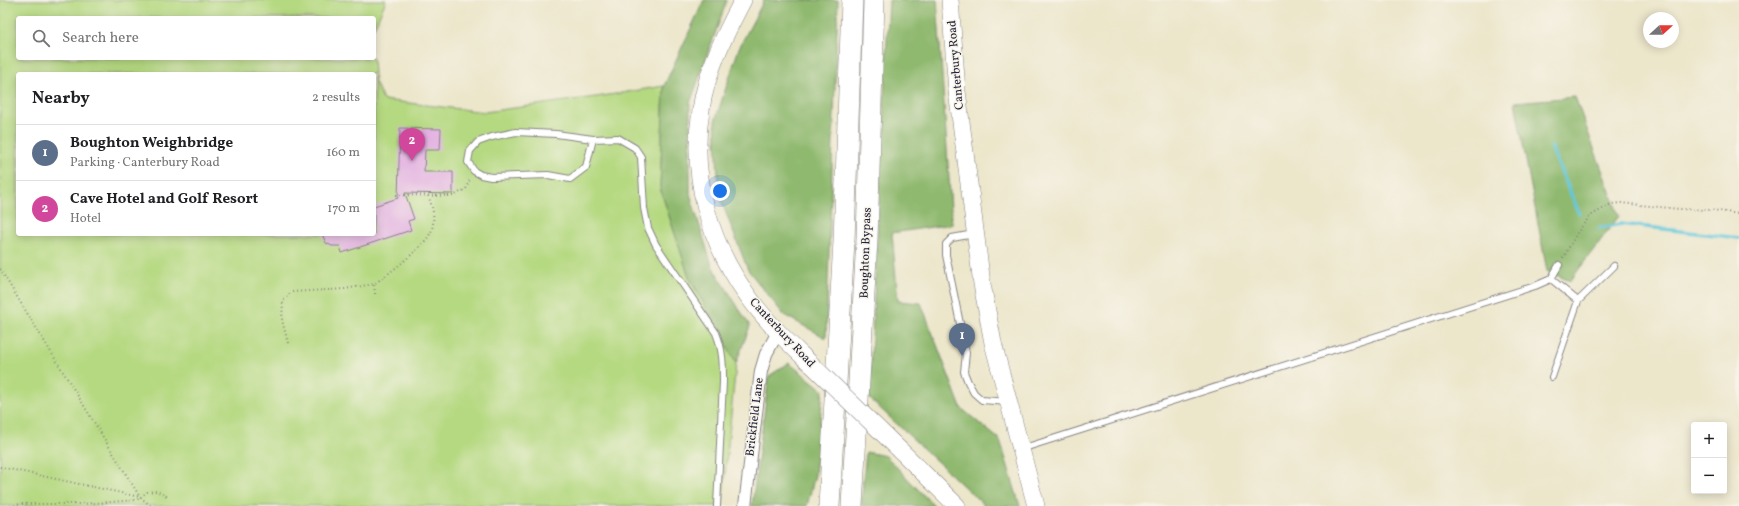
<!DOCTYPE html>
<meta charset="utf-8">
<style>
body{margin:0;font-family:Vollkorn,serif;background:#f2f2f2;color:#202124}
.controls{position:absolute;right:12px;bottom:12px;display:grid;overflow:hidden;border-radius:4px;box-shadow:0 2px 10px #0003}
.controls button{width:36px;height:36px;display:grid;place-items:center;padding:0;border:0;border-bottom:1px solid #e0e0e0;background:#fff;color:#202124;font:20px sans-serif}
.compass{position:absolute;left:1643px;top:12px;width:36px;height:36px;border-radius:50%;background:#fff;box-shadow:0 2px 10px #0003;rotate:69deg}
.you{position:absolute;left:720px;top:191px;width:14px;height:14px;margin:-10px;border:3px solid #fff;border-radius:50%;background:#1a73e8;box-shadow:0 0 0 6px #1a73e833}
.badge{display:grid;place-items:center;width:26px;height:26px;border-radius:50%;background:#ea580c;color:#fff;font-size:13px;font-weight:700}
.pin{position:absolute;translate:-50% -33px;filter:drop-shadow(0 1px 2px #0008)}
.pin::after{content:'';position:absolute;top:21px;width:14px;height:12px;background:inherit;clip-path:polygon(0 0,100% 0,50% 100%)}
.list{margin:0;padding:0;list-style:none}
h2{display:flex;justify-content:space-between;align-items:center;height:52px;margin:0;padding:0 16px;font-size:17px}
h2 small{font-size:13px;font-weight:400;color:#757577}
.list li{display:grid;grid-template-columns:26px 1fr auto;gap:12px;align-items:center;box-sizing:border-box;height:56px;padding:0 16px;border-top:1px solid #e0e0e0}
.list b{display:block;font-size:15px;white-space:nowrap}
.list p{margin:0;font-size:13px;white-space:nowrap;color:#757577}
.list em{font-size:13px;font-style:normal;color:#757577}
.icon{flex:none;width:22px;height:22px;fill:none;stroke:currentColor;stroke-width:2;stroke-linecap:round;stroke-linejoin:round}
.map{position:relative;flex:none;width:1739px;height:506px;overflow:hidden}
.search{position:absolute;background:#fff;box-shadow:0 2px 10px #0003;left:16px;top:16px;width:360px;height:44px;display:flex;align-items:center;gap:10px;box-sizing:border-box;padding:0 14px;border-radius:4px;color:#757577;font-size:15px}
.panel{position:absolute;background:#fff;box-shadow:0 2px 10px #0003;left:16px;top:72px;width:360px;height:164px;border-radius:4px}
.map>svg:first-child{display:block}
</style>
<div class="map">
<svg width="1739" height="506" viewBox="0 0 1739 506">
<rect width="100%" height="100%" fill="#f7f3e8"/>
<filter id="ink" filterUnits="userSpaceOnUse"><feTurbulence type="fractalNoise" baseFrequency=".025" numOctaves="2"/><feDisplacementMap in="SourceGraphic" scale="8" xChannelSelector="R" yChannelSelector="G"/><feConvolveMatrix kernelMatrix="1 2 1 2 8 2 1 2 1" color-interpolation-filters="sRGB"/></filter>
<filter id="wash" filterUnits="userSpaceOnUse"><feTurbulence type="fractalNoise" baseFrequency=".012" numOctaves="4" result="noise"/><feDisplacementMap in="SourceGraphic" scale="16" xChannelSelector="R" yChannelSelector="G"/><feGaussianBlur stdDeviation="0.9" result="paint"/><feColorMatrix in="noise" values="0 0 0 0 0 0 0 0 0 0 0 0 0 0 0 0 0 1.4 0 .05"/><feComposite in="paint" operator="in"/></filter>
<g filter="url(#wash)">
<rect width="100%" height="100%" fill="#ece6cb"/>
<!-- green -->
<path fill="#b5d981" stroke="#6c7e5e" d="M0 0H386L374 28V18H18V58H373L374 74H18V234H374V75V80L383 100 485 112 603 96 664 86 660 188 689 277 736 363 722 506H0Z"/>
<!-- forest -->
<path fill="#90b96f" stroke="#596e55" d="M704 0H727L690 103V194L712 266 750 326 736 363 689 277 660 188 664 86Z
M764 0H838L826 338 784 315 748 270 719 195 715 121 739 48Z
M889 0H937L952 224 892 233 898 301 921 303 961 408 1000 440 1020 506H985L869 398Z
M1575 97 1619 216 1570 281 1547 271 1515 102Z
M789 363 823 390 815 475 807 506H752L769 376Z
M866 452 886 456 934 506H861Z"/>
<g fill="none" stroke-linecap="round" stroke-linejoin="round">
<!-- stream -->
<path stroke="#5fc7dc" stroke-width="3.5" d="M1551 147 1579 213
M1599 228 1621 224 1739 238"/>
</g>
<g id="blocks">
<!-- building -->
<path fill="#e1ace1" d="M400 128 441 129 440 150H425L424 172H453V194L405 193 414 219 408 221 411 230 342 253 340 246H332L326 243 322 234H374V206L398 198Z"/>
</g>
</g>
<g filter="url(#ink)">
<use href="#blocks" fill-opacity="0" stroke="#878483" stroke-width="1"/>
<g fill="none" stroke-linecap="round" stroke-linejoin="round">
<defs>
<path id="lane" d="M593 139 586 167 570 179 548 175 491 177 481 175 474 171 468 162 470 151 478 142 492 137 516 132 556 134 593 139 618 138 635 148 641 157 644 208 648 228 656 245 716 333C723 350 723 365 723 382L717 506
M974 234 952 238 946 244V255L966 353 964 372 968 382 974 393 982 400 1008 402
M1551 279 1578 301
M1552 377 1578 301 1614 266
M1021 449 1535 286 1551 279 1559 265"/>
<path id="street" d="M745 506 761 371 766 354 778 332"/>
<path id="secondary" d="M743 0C725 34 706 72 701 110 690 175 709 243 748 296 766 322 789 343 812 365
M950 0 957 91 982 284 993 343 1036 506
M900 450 957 506"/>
<path id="highway" d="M829 506 844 241 852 0
M852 506 867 239 874 0"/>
</defs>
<!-- lane casing -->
<use href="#lane" stroke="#878483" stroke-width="8"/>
<!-- street casing -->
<use href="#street" stroke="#878483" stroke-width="14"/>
<!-- secondary casing -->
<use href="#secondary" stroke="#878483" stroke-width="18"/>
<!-- highway casing -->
<use href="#highway" stroke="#878483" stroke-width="22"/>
<!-- path -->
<path stroke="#878483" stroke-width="2" stroke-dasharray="1 3" stroke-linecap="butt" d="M396 195 453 196 466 189 470 179
M1563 258 1577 233 1590 216 1611 204 1621 203 1679 209 1713 210 1739 214
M0 269 140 497 151 506
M375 294 374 284C387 275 429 244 432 229 435 217 433 207 428 196
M288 343 282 320 283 301 291 292 345 289 374 284
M0 467 140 497
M10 506 22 504H81L137 500 147 492 157 491 168 497"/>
<!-- lane -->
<use href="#lane" stroke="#fff" stroke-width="6"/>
<!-- street -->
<use href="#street" stroke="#fff" stroke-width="12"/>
<!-- secondary -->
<use href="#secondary" stroke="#fff" stroke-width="17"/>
<!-- highway -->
<use href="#highway" stroke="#fff" stroke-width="21"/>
<defs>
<path id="secondary-bridge" d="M812 365 900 450"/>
</defs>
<!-- secondary-bridge casing -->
<use href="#secondary-bridge" stroke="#878483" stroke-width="18" stroke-linecap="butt"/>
<!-- secondary-bridge -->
<use href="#secondary-bridge" stroke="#fff" stroke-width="17"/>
</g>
</g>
<g text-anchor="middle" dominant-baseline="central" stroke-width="3" stroke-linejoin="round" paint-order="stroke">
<!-- street labels -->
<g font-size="12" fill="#22223b" stroke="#f7f3e8">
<text transform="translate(956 65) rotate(-95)">Canterbury Road</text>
<text transform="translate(866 253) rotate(-88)">Boughton Bypass</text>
<text transform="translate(782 333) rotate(47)">Canterbury Road</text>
<text transform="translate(755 417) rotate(-83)">Brickfield Lane</text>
</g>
</g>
</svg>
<div class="controls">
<button>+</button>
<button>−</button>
</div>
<svg class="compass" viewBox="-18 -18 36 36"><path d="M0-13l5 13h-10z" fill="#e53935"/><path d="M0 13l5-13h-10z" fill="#757577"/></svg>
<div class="you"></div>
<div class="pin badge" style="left:962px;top:356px;background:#5c6f8a">1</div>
<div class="pin badge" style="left:412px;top:161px;background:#d1479c">2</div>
<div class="search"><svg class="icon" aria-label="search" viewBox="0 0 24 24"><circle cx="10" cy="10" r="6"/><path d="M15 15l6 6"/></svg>Search here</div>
<section class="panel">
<h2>Nearby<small>2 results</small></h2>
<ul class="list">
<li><span class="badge" style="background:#5c6f8a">1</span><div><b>Boughton Weighbridge</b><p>Parking · Canterbury Road</p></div><em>160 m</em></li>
<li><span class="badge" style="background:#d1479c">2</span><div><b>Cave Hotel and Golf Resort</b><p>Hotel</p></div><em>170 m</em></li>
</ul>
</section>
</div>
